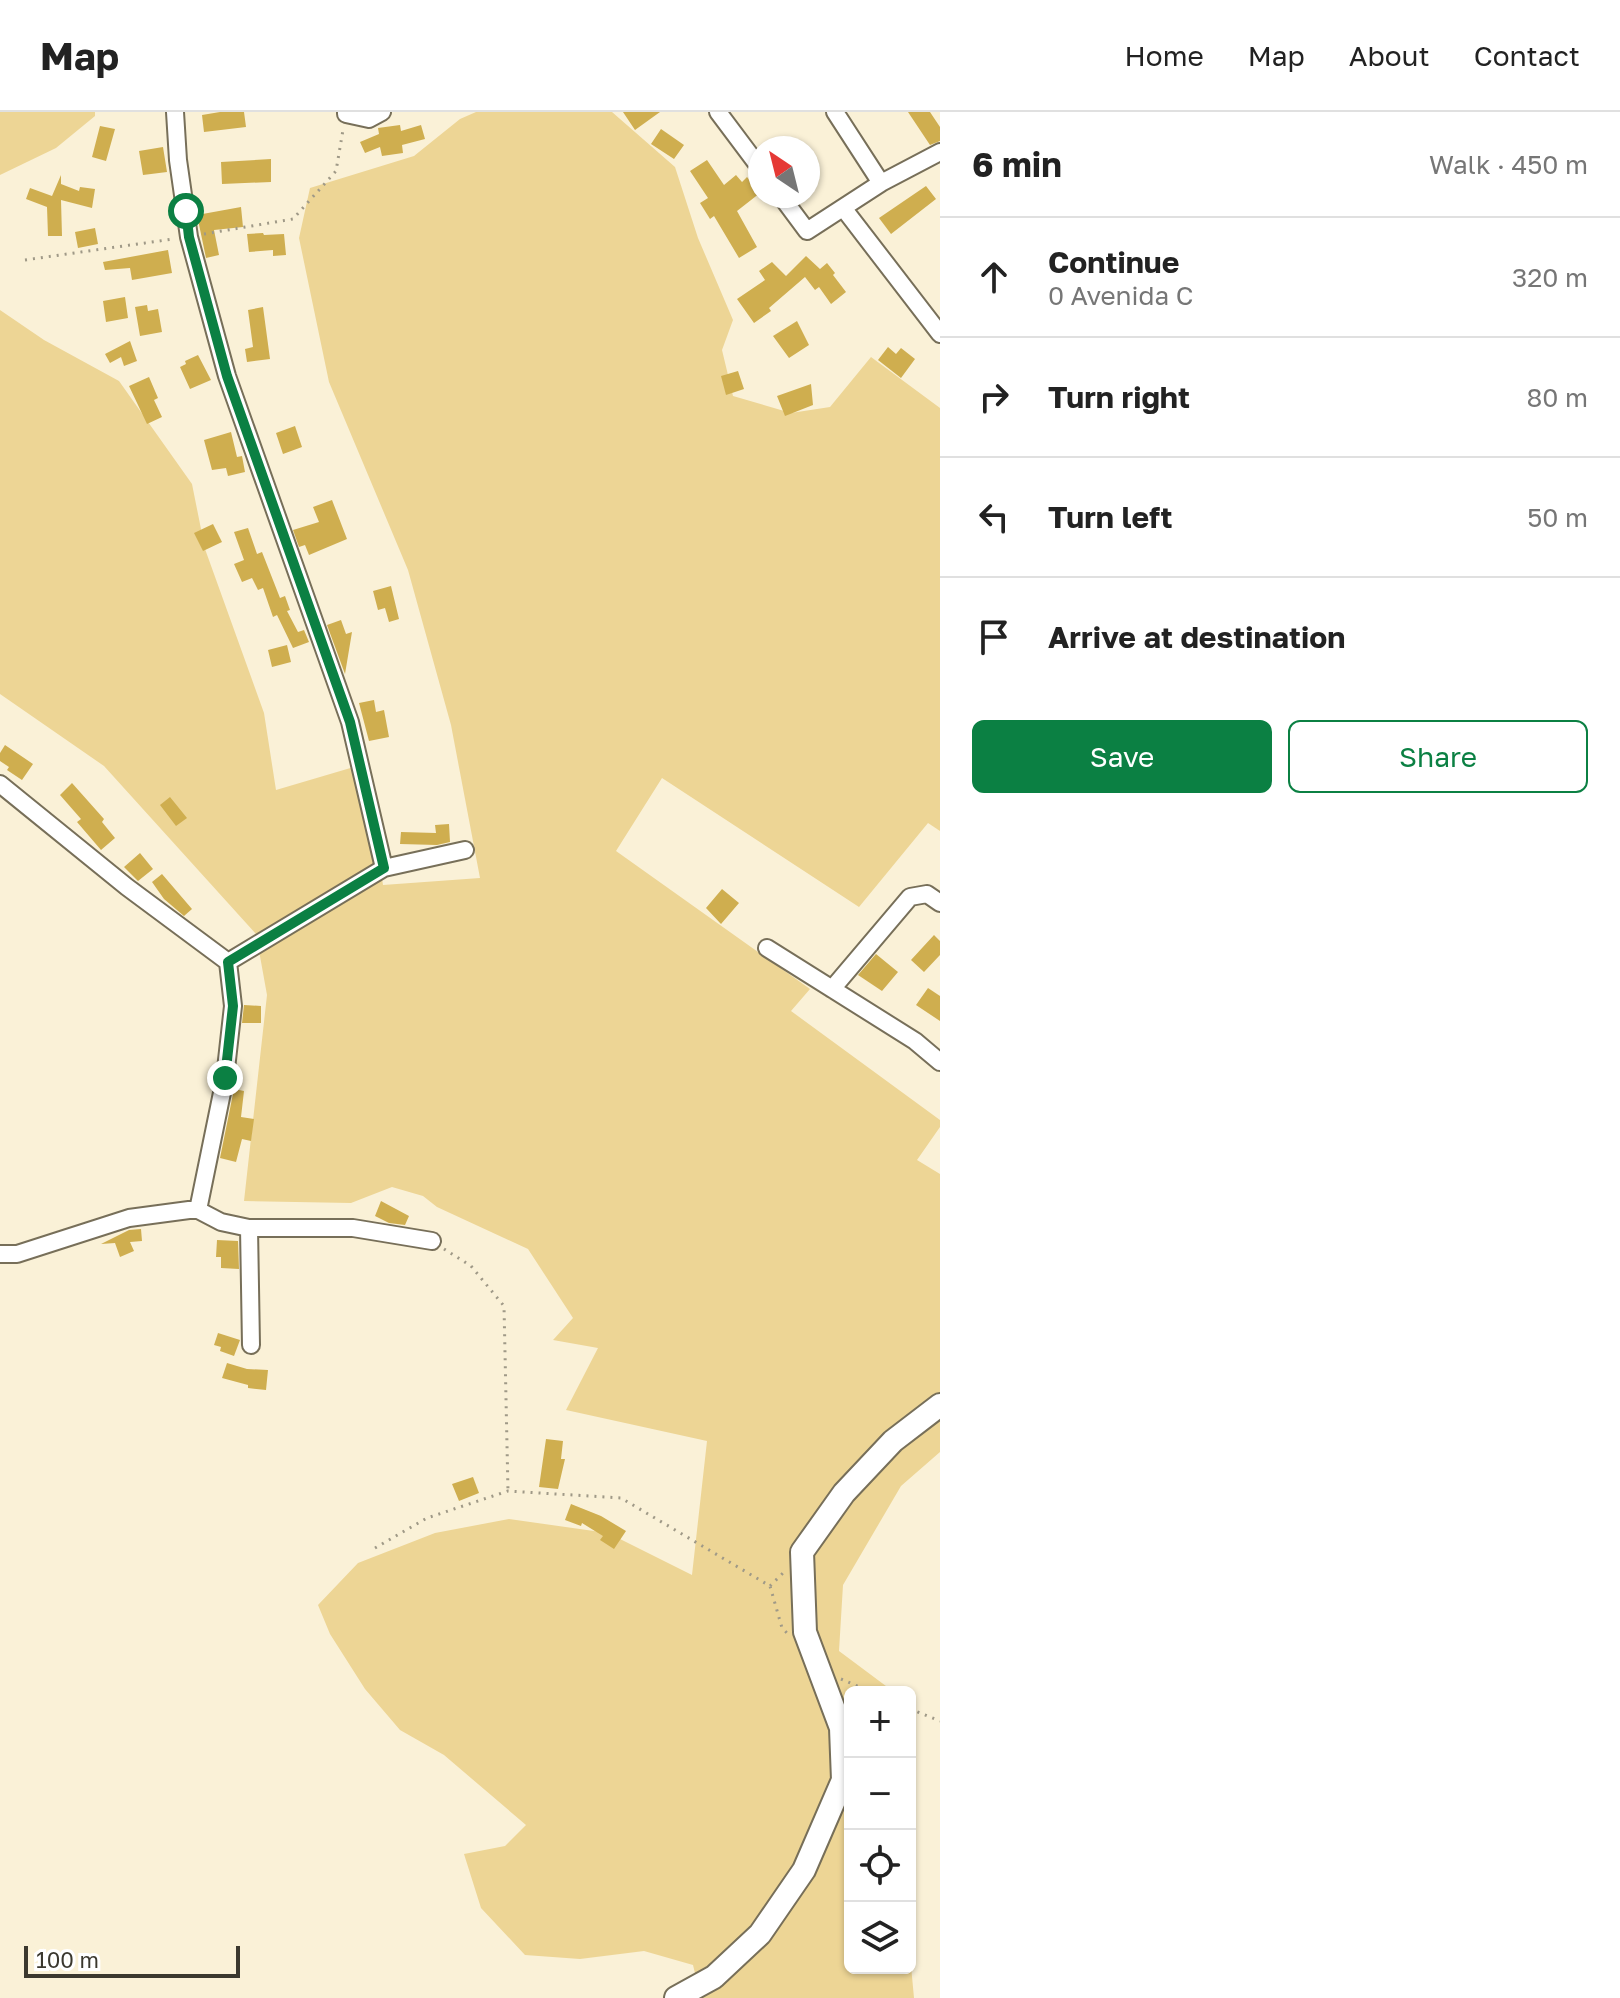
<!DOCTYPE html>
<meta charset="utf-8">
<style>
body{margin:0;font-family:"Golos Text",sans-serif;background:#f2f2f2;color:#222}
.controls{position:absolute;right:24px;bottom:24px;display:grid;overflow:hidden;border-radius:12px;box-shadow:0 2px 6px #0004}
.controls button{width:72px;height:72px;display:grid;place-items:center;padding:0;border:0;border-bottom:2px solid #e0e0e0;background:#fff;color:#222;font:40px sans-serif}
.compass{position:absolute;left:748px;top:24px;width:72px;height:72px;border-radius:50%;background:#fff;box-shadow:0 2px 6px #0004;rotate:325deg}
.scale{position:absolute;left:24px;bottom:20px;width:216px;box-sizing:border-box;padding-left:8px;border:4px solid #3b382e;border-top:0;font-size:22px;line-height:28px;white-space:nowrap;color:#3b382e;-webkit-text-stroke:6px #fff;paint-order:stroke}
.stop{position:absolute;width:24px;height:24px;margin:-18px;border:6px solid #0b8043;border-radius:50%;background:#fff}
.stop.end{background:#0b8043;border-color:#fff;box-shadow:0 2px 8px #0008}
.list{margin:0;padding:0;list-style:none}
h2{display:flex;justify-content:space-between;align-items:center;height:104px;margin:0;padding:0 32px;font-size:34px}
h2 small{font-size:26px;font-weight:400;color:#767676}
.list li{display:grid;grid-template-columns:52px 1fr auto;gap:24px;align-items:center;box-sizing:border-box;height:120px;padding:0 32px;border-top:2px solid #e0e0e0}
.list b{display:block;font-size:30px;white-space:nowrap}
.list p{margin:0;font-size:26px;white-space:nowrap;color:#767676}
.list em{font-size:26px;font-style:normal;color:#767676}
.actions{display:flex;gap:16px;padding:24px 32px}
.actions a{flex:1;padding:18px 0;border:2px solid #0b8043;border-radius:12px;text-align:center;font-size:28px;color:#0b8043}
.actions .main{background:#0b8043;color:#fff}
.icon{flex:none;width:44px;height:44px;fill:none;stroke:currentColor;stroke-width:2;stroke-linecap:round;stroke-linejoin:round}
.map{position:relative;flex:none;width:940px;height:1886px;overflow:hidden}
header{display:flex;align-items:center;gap:48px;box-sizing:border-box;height:112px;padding:0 40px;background:#fff;border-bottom:2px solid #e0e0e0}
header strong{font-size:38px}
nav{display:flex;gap:44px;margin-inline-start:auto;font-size:28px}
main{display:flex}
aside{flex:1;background:#fff}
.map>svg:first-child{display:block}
</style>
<header>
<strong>Map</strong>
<nav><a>Home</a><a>Map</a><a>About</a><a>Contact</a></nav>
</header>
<main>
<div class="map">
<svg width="940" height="1886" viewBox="0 0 940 1886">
<rect width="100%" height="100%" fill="#faf1d7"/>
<!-- green -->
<path fill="#edd595" d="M0 0H95V4L56 36 0 63Z
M476 0H612L675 55 698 126 733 208 722 238 733 284 791 301 830 295 871 245 940 296V719L928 711 859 795 662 666 616 739 810 877 791 899 940 1008V1015L917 1048 940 1062V1340L901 1374 843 1473 839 1539 894 1580H850V1856H910V1843L914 1886H701L693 1853 644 1839 580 1847 525 1843 481 1796 464 1742 505 1734 526 1713 444 1643 400 1618 365 1577 330 1522 318 1493 358 1451 435 1421 509 1407 608 1421 692 1463 707 1329 566 1298 598 1236 553 1228 573 1206 528 1137 437 1095 423 1084 392 1075 351 1091 244 1089 267 883 256 822 104 654 0 582V198L44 228 119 269 192 372 205 437 264 601 276 678 364 652 383 773 480 766 451 613 408 458 329 270 299 126 310 76 414 44 460 7Z"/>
<!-- building -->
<path fill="#cfae4f" d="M220 0H244L246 15 204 20 202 3Z
M623 0H660L635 18Z
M908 0H930L940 15V29L930 33Z
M400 13 401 19 421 13 425 27 402 33 403 41 382 44 380 35 365 41 360 30 379 22 378 16Z
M100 14 115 17 106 49 92 45Z
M661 17 684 33 674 47 651 32Z
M163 35 167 60 143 63 139 39Z
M271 47V70L222 72 221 50Z
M707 48 724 73 736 63 742 70 747 65 760 81 737 99 757 135 739 146 714 104 710 107 700 91 708 86 690 59Z
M61 63V72L79 79 80 75 95 77 92 96 61 88 62 124H48L47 95 26 87 30 76 52 84Z
M926 74 936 87 891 122 879 106Z
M241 95 243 115 214 118 219 143 206 146 197 103Z
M95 116 98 132 78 136 75 120Z
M263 121 264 123 284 122 286 143 273 144V138L249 140 247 122Z
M168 138 172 161 132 168 130 156 105 158 103 150Z
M806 144 820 157 827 151 835 161 833 163 846 180 831 192 819 175 815 178 805 165 769 196 771 199 754 211 737 187 765 168 759 159 772 150 786 164Z
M125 185 128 206 106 210 103 189Z
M147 193 148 199 158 197 162 220 140 224 135 195Z
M263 195 270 247 247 250 245 237 253 235 248 198Z
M797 209 809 233 789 246 773 224Z
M130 229 137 249 124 254 121 245 110 251 105 242Z
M888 235 896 242 901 236 915 247 901 266 878 248Z
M198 243 211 268 190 277 180 255 186 252 185 249Z
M738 259 744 277 726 283 721 264Z
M149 265 158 286 154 288 162 305 147 312 129 274Z
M811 272 813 293 785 304 777 284Z
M295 314 302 335 283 342 276 321Z
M231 320 237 345 242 344 245 360 228 364 226 356 212 358 204 328Z
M332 388 347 427 309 443 305 433 299 435 293 418 319 410 313 395Z
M213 412 222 430 203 439 194 421Z
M248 416 257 442 262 440 280 486 285 484 290 498 287 499 298 520 304 518 309 530 293 536 277 503 273 505 263 476 258 478 252 466 242 470 234 452 244 448 234 420Z
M391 474 399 507 389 510 385 496 378 498 373 479Z
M341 508 346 522 352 520 345 562 327 513Z
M287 533 291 550 272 555 268 538Z
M374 588 376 600 384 598 389 625 369 629 359 591Z
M5 633 33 652 22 668 7 658 9 655 0 649V641Z
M72 671 104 707 102 710 115 726 101 738 77 710 81 707 60 683Z
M170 685 187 706 176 714 160 693Z
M449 712 450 730 437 733 400 732 401 720 436 721 435 713Z
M140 741 153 757 138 769 124 755Z
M162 762 192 797 184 804 164 787 152 770Z
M722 777 739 791 721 812 706 796Z
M934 823 940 829V843L924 860 911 848Z
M876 842 898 860 882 879 858 863Z
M928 876 940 884V909L916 893Z
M244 893 261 894V911H242Z
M234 977 244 979 241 1005 254 1007 251 1029 242 1027 236 1050 220 1046Z
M381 1089 409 1104 405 1113 389 1111 375 1104Z
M141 1117 142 1129 130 1130 134 1139 120 1145 115 1131 101 1132 129 1118Z
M217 1128 238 1129 239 1157 221 1156V1145H216Z
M218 1221 240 1228 234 1244 220 1239 221 1235 214 1233Z
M227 1251 247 1257 268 1258 266 1278 248 1276V1273L222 1266Z
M546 1327 563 1329 561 1347H565L558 1377 539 1375Z
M473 1365 479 1381 459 1389 452 1372Z
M571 1392 601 1404 626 1419 614 1437 600 1428 603 1424 582 1411 581 1414 565 1408Z"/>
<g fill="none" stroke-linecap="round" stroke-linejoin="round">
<defs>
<path id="street" d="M175 0 178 48 189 125 227 264 350 610 384 756
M346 0V2L369 7 382 0
M718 0 760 56
M835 0 881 71
M781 84 807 119 881 71 940 40
M844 97 940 222
M0 672 127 775 228 850 233 894 225 966 198 1098
M767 836 915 929 940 950
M228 850 384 756 465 738
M832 877 910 785 927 782 940 791
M249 1116 251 1233
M0 1142H17L129 1106 189 1098H198L221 1110 249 1116H353L432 1129"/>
<path id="secondary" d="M676 1886 714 1865 760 1822 804 1758 843 1668 841 1616 805 1520 802 1440 844 1381 893 1329 940 1293"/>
</defs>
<!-- street casing -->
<use href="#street" stroke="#776f59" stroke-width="20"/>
<!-- secondary casing -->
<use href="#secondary" stroke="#776f59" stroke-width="26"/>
<!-- path -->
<path stroke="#9f9987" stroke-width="3" stroke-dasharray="2 6" stroke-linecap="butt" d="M204 122 293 107 336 59 343 18
M25 148 173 127
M444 1137 471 1154 504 1194 508 1379
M375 1436 427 1406 508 1379 621 1386 770 1474 782 1516 788 1522
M770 1474 784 1460
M841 1567 871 1580
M910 1597 940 1609"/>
<!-- street -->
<use href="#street" stroke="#fff" stroke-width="16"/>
<!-- secondary -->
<use href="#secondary" stroke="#fff" stroke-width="22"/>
</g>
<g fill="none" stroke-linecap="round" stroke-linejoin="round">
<!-- route -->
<path stroke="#0b8043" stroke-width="10" d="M186 99 189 125 227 264 350 610 384 756 228 850 233 894 225 966"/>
</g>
</svg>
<div class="controls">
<button>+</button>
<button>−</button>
<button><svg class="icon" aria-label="locate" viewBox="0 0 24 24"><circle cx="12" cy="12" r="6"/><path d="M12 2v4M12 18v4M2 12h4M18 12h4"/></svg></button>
<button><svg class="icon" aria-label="layers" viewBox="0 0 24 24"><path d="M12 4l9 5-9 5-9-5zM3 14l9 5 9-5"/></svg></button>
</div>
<svg class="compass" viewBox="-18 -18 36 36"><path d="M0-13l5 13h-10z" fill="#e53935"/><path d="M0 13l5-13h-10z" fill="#767676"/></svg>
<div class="scale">100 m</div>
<div class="stop" style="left:186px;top:99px"></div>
<div class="stop end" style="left:225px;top:966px"></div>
</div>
<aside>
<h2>6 min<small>Walk · 450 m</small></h2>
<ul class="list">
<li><svg class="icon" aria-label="ahead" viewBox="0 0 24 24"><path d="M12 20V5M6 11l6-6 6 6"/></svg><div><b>Continue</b><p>0 Avenida C</p></div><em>320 m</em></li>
<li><svg class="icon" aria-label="right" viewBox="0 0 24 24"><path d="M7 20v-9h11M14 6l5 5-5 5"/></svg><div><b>Turn right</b></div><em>80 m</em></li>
<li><svg class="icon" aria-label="left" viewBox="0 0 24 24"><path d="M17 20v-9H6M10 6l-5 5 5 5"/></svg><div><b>Turn left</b></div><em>50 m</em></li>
<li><svg class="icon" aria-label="arrive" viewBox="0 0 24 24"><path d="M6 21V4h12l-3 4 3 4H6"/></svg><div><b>Arrive at destination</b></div></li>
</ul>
<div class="actions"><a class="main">Save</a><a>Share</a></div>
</aside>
</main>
